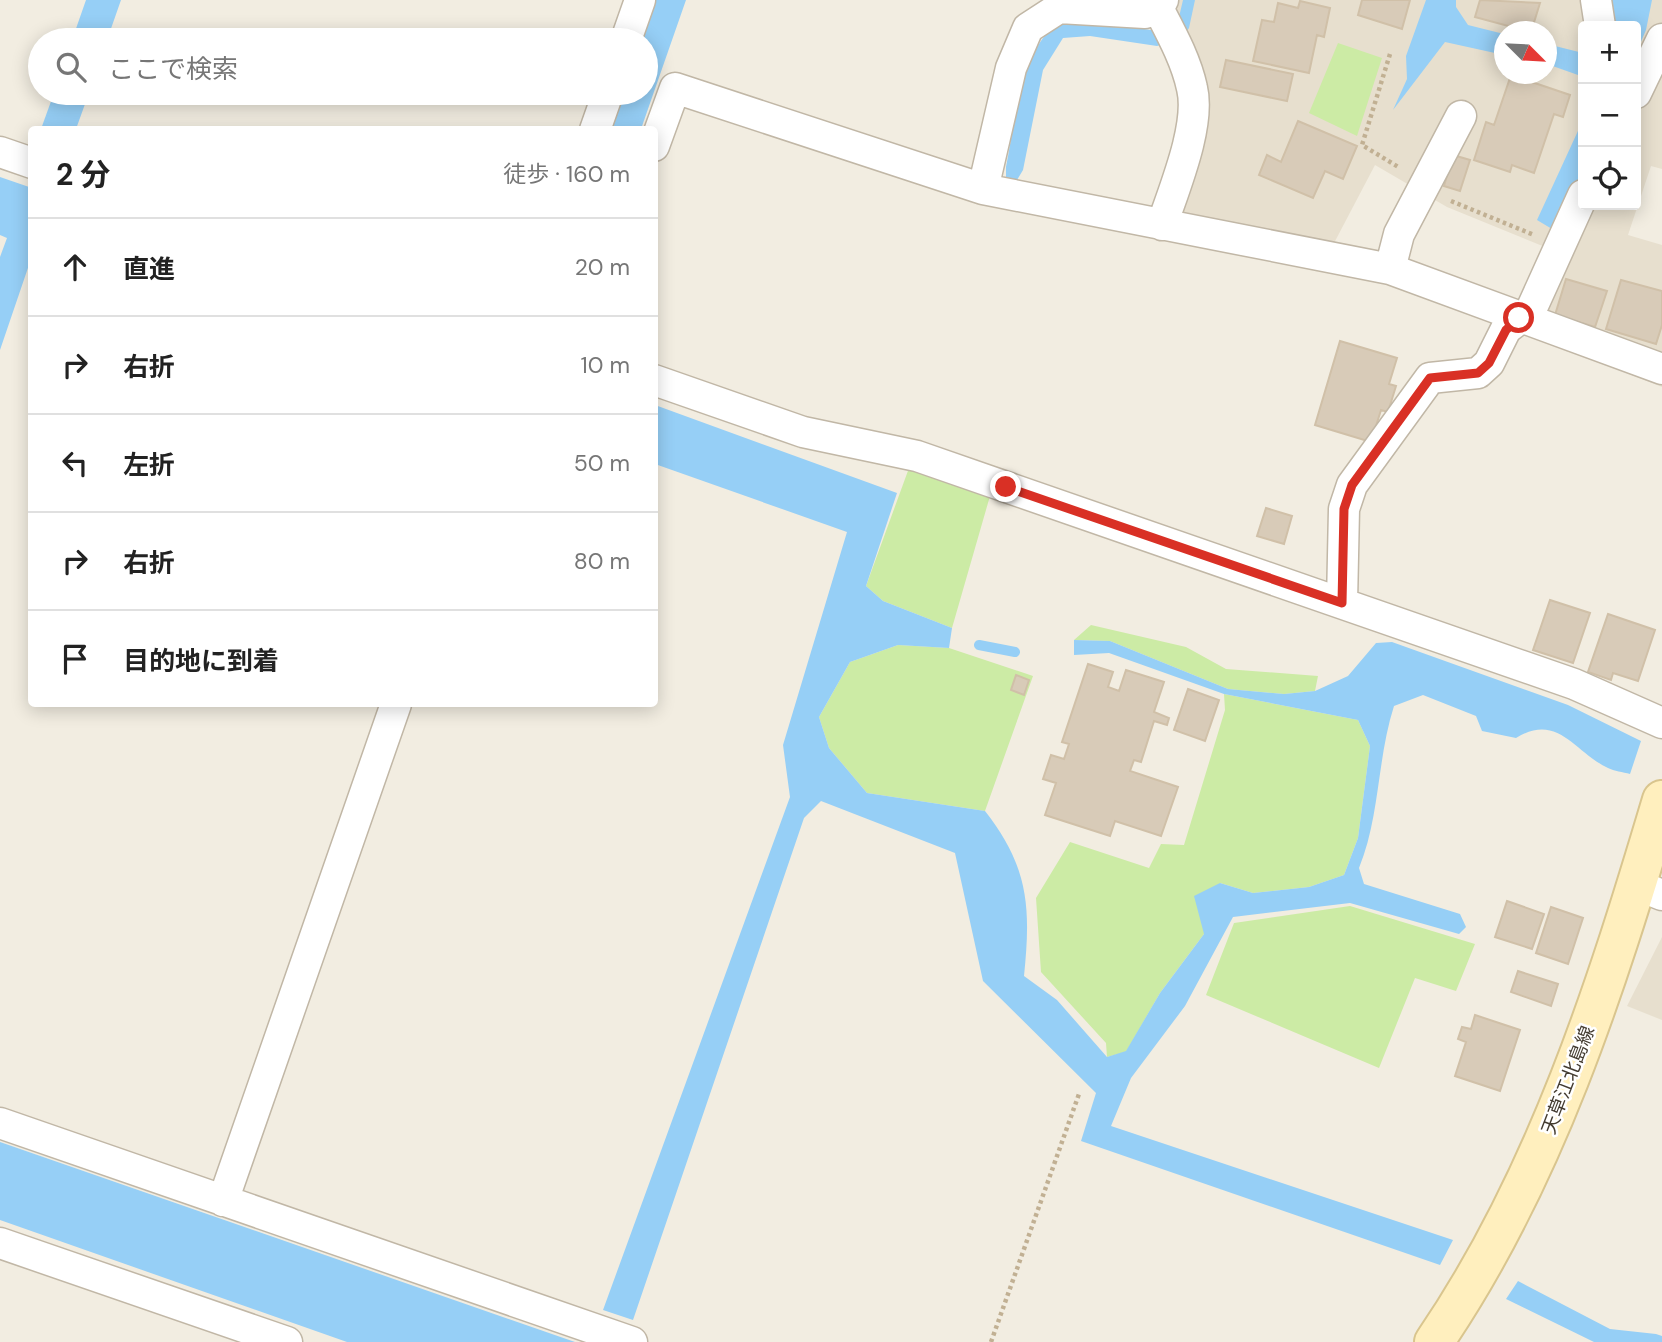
<!DOCTYPE html>
<html lang="ja">
<meta charset="utf-8">
<style>
body{margin:0;font-family:"DM Sans","Noto Sans JP",sans-serif;background:#f2f2f2;color:#222}
.controls{position:absolute;right:21px;top:21px;display:grid;overflow:hidden;border-radius:7px;box-shadow:0 4px 18px #0003}
.controls button{width:63px;height:63px;display:grid;place-items:center;padding:0;border:0;border-bottom:2px solid #e0e0e0;background:#fff;color:#222;font:35px sans-serif}
.compass{position:absolute;left:1494px;top:21px;width:63px;height:63px;border-radius:50%;background:#fff;box-shadow:0 4px 18px #0003;rotate:114deg}
.stop{position:absolute;width:21px;height:21px;margin:-16px;border:5px solid #d93025;border-radius:50%;background:#fff}
.stop.end{background:#d93025;border-color:#fff;box-shadow:0 2px 7px #0008}
.list{margin:0;padding:0;list-style:none}
h2{display:flex;justify-content:space-between;align-items:center;height:91px;margin:0;padding:0 28px;font-size:30px}
h2 small{font-size:23px;font-weight:400;color:#767676}
.list li{display:grid;grid-template-columns:46px 1fr auto;gap:21px;align-items:center;box-sizing:border-box;height:98px;padding:0 28px;border-top:2px solid #e0e0e0}
.list b{display:block;font-size:26px;white-space:nowrap}
.list em{font-size:23px;font-style:normal;color:#767676}
.icon{flex:none;width:38px;height:38px;fill:none;stroke:currentColor;stroke-width:2;stroke-linecap:round;stroke-linejoin:round}
.map{position:relative;flex:none;width:1662px;height:1342px;overflow:hidden}
.search{position:absolute;background:#fff;box-shadow:0 4px 18px #0003;left:28px;top:28px;width:630px;height:77px;display:flex;align-items:center;gap:18px;box-sizing:border-box;padding:0 24px;border-radius:38px;color:#767676;font-size:26px}
.panel{position:absolute;background:#fff;box-shadow:0 4px 18px #0003;left:28px;top:126px;width:630px;height:581px;border-radius:7px}
.map>svg:first-child{display:block}
</style>
<div class="map">
<svg width="1662" height="1342" viewBox="0 0 1662 1342">
<rect width="100%" height="100%" fill="#f2ede1"/>
<!-- residential -->
<path fill="#e7dfce" fill-rule="evenodd" d="M1144 0H1662V169L1651 166 1628 235 1662 245V387L1519 330 1517 302 1545 247 1447 207 1375 165 1333 245 1157 209 1183 112 1169 55ZM1583 26H1636V205H1583ZM1504 32H1546V74H1504Z
M1662 937V1020L1627 1006Z"/>
<!-- green -->
<path fill="#cceba5" d="M1338 43 1382 58 1357 136 1309 113Z
M909 468 990 496 952 628 883 601 866 586Z
M1091 625 1186 647 1226 669 1318 676 1315 691 1284 694 1228 689 1110 641 1074 640Z
M898 645 949 648 1033 676 985 811 867 793 829 748 819 717 850 662Z
M1224 694 1358 720 1370 746 1358 838 1344 875 1309 887 1253 893 1220 883 1204 934 1160 993 1126 1052 1107 1057 1106 1043 1041 972 1036 898 1070 842 1149 868 1161 844 1184 845 1225 710Z
M1350 906 1475 944 1456 991 1415 978 1379 1068 1206 995 1234 923Z"/>
<!-- water -->
<path fill="#96cff6" d="M86 0H121L107 40H72Z
M655 0H686L641 129 610 130 623 93H646V40H641Z
M1183 0H1195L1189 28 1181 39 1157 46 1090 36 1063 38 1043 70 1023 170 1017 180 1006 177V167C1014 129 1023 30 1068 20 1098 14 1139 34 1169 30L1179 17Z
M1426 0H1456V7L1468 25 1504 34V55L1445 42 1393 110 1407 79 1406 56Z
M1607 0H1652L1646 30 1636 53V26H1611Z
M1547 44 1583 53V83L1578 75 1547 64Z
M54 93H89L76 129H41Z
M1583 120V176L1557 232 1537 220Z
M0 177 32 188 31 259 0 350V257L7 238 0 235Z
M655 405 897 493 866 586 883 601 952 628 949 648 898 645 850 662 819 717 829 748 867 793 985 811C1029 867 1031 908 1024 976L1057 1000 1107 1057 1126 1051 1160 993 1204 934 1194 896 1220 883 1253 893 1309 887 1344 875 1358 838 1370 746 1358 720 1224 694 1109 653 1074 655V640L1110 641 1228 689 1284 694 1315 691 1348 676 1376 643 1392 642 1568 705 1641 741 1630 774C1623 772 1614 771 1608 768 1574 752 1558 712 1516 738L1482 731 1476 716 1423 695 1394 706C1377 759 1380 817 1359 868L1364 884 1460 914 1466 927 1459 934 1350 903 1233 917 1185 1006 1131 1078 1111 1126 1453 1240 1440 1265 1081 1141 1096 1093 983 981 955 853 821 801 804 818 633 1320 603 1310 790 797 783 745 847 532 655 464Z
M0 1142 575 1342H347L0 1220Z
M1518 1281 1610 1329 1656 1334 1662 1336V1342H1594L1506 1299Z"/>
<g fill="none" stroke-linecap="round" stroke-linejoin="round">
<!-- stream -->
<path stroke="#96cff6" stroke-width="10" d="M979 645 1015 652"/>
</g>
<!-- building -->
<path fill="#d8cbb8" stroke="#d0c0a8" stroke-width="2" d="M1362 0H1410L1402 29 1358 15Z
M1480 0 1540 3 1531 32 1475 17Z
M1300 1 1330 8 1324 37 1317 35 1309 73 1253 61 1262 20 1274 22 1278 3 1298 8Z
M1226 60 1293 74 1287 101 1220 87Z
M1511 75 1570 95 1563 117 1554 114 1534 173 1512 165 1510 172 1474 160 1486 122 1494 125Z
M1298 121 1357 146 1343 179 1325 171 1313 198 1259 175 1267 155 1281 162Z
M1453 155 1470 160 1460 191 1444 186Z
M1566 279 1607 291 1595 327 1555 315Z
M1621 280 1662 291V325L1656 344 1606 329Z
M1340 341 1397 358 1389 384 1396 386 1388 412 1381 410 1371 442 1315 425Z
M1266 508 1292 516 1284 544 1257 536Z
M1550 600 1590 613 1573 663 1533 650Z
M1608 614 1655 630 1638 681 1613 673 1611 680 1588 672Z
M1088 664 1113 672 1108 687 1119 691 1126 670 1164 682 1154 712 1169 718 1167 725 1154 721 1141 762 1134 760 1130 771 1178 787 1161 836 1115 821 1110 836 1045 815 1056 783 1043 779 1051 755 1064 759 1069 744 1062 742Z
M1016 675 1029 680 1024 695 1011 690Z
M1188 689 1219 700 1205 741 1174 730Z
M1507 901 1544 914 1532 949 1495 937Z
M1551 907 1583 918 1568 964 1536 953Z
M1518 971 1558 984 1551 1006 1511 992Z
M1475 1015 1520 1030 1500 1091 1455 1076 1466 1042 1458 1039 1462 1027 1471 1029Z"/>
<g fill="none" stroke-linecap="round" stroke-linejoin="round">
<defs>
<path id="street" d="M1596 0 1600 26
M1158 8C1171 33 1186 60 1192 88 1201 125 1174 189 1162 225
M626 40 640 0
M1636 93 1662 39
M595 130 608 93
M654 146 675 88 983 189 1390 269 1662 369
M0 152 32 163
M983 189 1011 68 1028 28 1059 8 1145 13 1158 8 1163 0
M1390 269 1399 234 1461 116
M654 380 803 432 917 456 1574 684 1662 723
M1342 603 1344 509 1352 485 1430 378 1478 373 1489 363 1506 329 1531 310 1583 195
M1637 885 1662 895
M0 1123 632 1342
M223 1201 396 704
M0 1243 287 1342"/>
<path id="secondary" d="M1434 1342C1546 1178 1606 988 1662 800"/>
</defs>
<!-- street casing -->
<use href="#street" stroke="#c1b7a6" stroke-width="33"/>
<!-- secondary casing -->
<use href="#secondary" stroke="#d9c58e" stroke-width="42"/>
<!-- path -->
<path stroke="#c1b093" stroke-width="4.5" stroke-dasharray="3.5 3.5" stroke-linecap="butt" d="M1390 54 1362 145 1400 168
M1451 201 1534 235
M991 1342 1079 1094"/>
<!-- street -->
<use href="#street" stroke="#fff" stroke-width="30"/>
<!-- secondary -->
<use href="#secondary" stroke="#ffefbe" stroke-width="38"/>
</g>
<g fill="none" stroke-linecap="round" stroke-linejoin="round">
<!-- route -->
<path stroke="#d93025" stroke-width="9" d="M1006 487 1342 603 1344 509 1352 485 1430 378 1478 373 1489 363 1506 330 1519 318"/>
</g>
<g text-anchor="middle" dominant-baseline="central" stroke-width="5" stroke-linejoin="round" paint-order="stroke">
<!-- street labels -->
<g font-size="19" fill="#443c31" stroke="#fff">
<text transform="translate(1568 1080) rotate(-69)">天草江北島線</text>
</g>
</g>
</svg>
<div class="controls">
<button>+</button>
<button>−</button>
<button><svg class="icon" aria-label="locate" viewBox="0 0 24 24"><circle cx="12" cy="12" r="6"/><path d="M12 2v4M12 18v4M2 12h4M18 12h4"/></svg></button>
</div>
<svg class="compass" viewBox="-18 -18 36 36"><path d="M0-13l5 13h-10z" fill="#e53935"/><path d="M0 13l5-13h-10z" fill="#767676"/></svg>
<div class="stop" style="left:1519px;top:318px"></div>
<div class="stop end" style="left:1006px;top:487px"></div>
<div class="search"><svg class="icon" aria-label="search" viewBox="0 0 24 24"><circle cx="10" cy="10" r="6"/><path d="M15 15l6 6"/></svg>ここで検索</div>
<section class="panel">
<h2>2 分<small>徒歩 · 160 m</small></h2>
<ul class="list">
<li><svg class="icon" aria-label="ahead" viewBox="0 0 24 24"><path d="M12 20V5M6 11l6-6 6 6"/></svg><div><b>直進</b></div><em>20 m</em></li>
<li><svg class="icon" aria-label="right" viewBox="0 0 24 24"><path d="M7 20v-9h11M14 6l5 5-5 5"/></svg><div><b>右折</b></div><em>10 m</em></li>
<li><svg class="icon" aria-label="left" viewBox="0 0 24 24"><path d="M17 20v-9H6M10 6l-5 5 5 5"/></svg><div><b>左折</b></div><em>50 m</em></li>
<li><svg class="icon" aria-label="right" viewBox="0 0 24 24"><path d="M7 20v-9h11M14 6l5 5-5 5"/></svg><div><b>右折</b></div><em>80 m</em></li>
<li><svg class="icon" aria-label="arrive" viewBox="0 0 24 24"><path d="M6 21V4h12l-3 4 3 4H6"/></svg><div><b>目的地に到着</b></div></li>
</ul>
</section>
</div>
